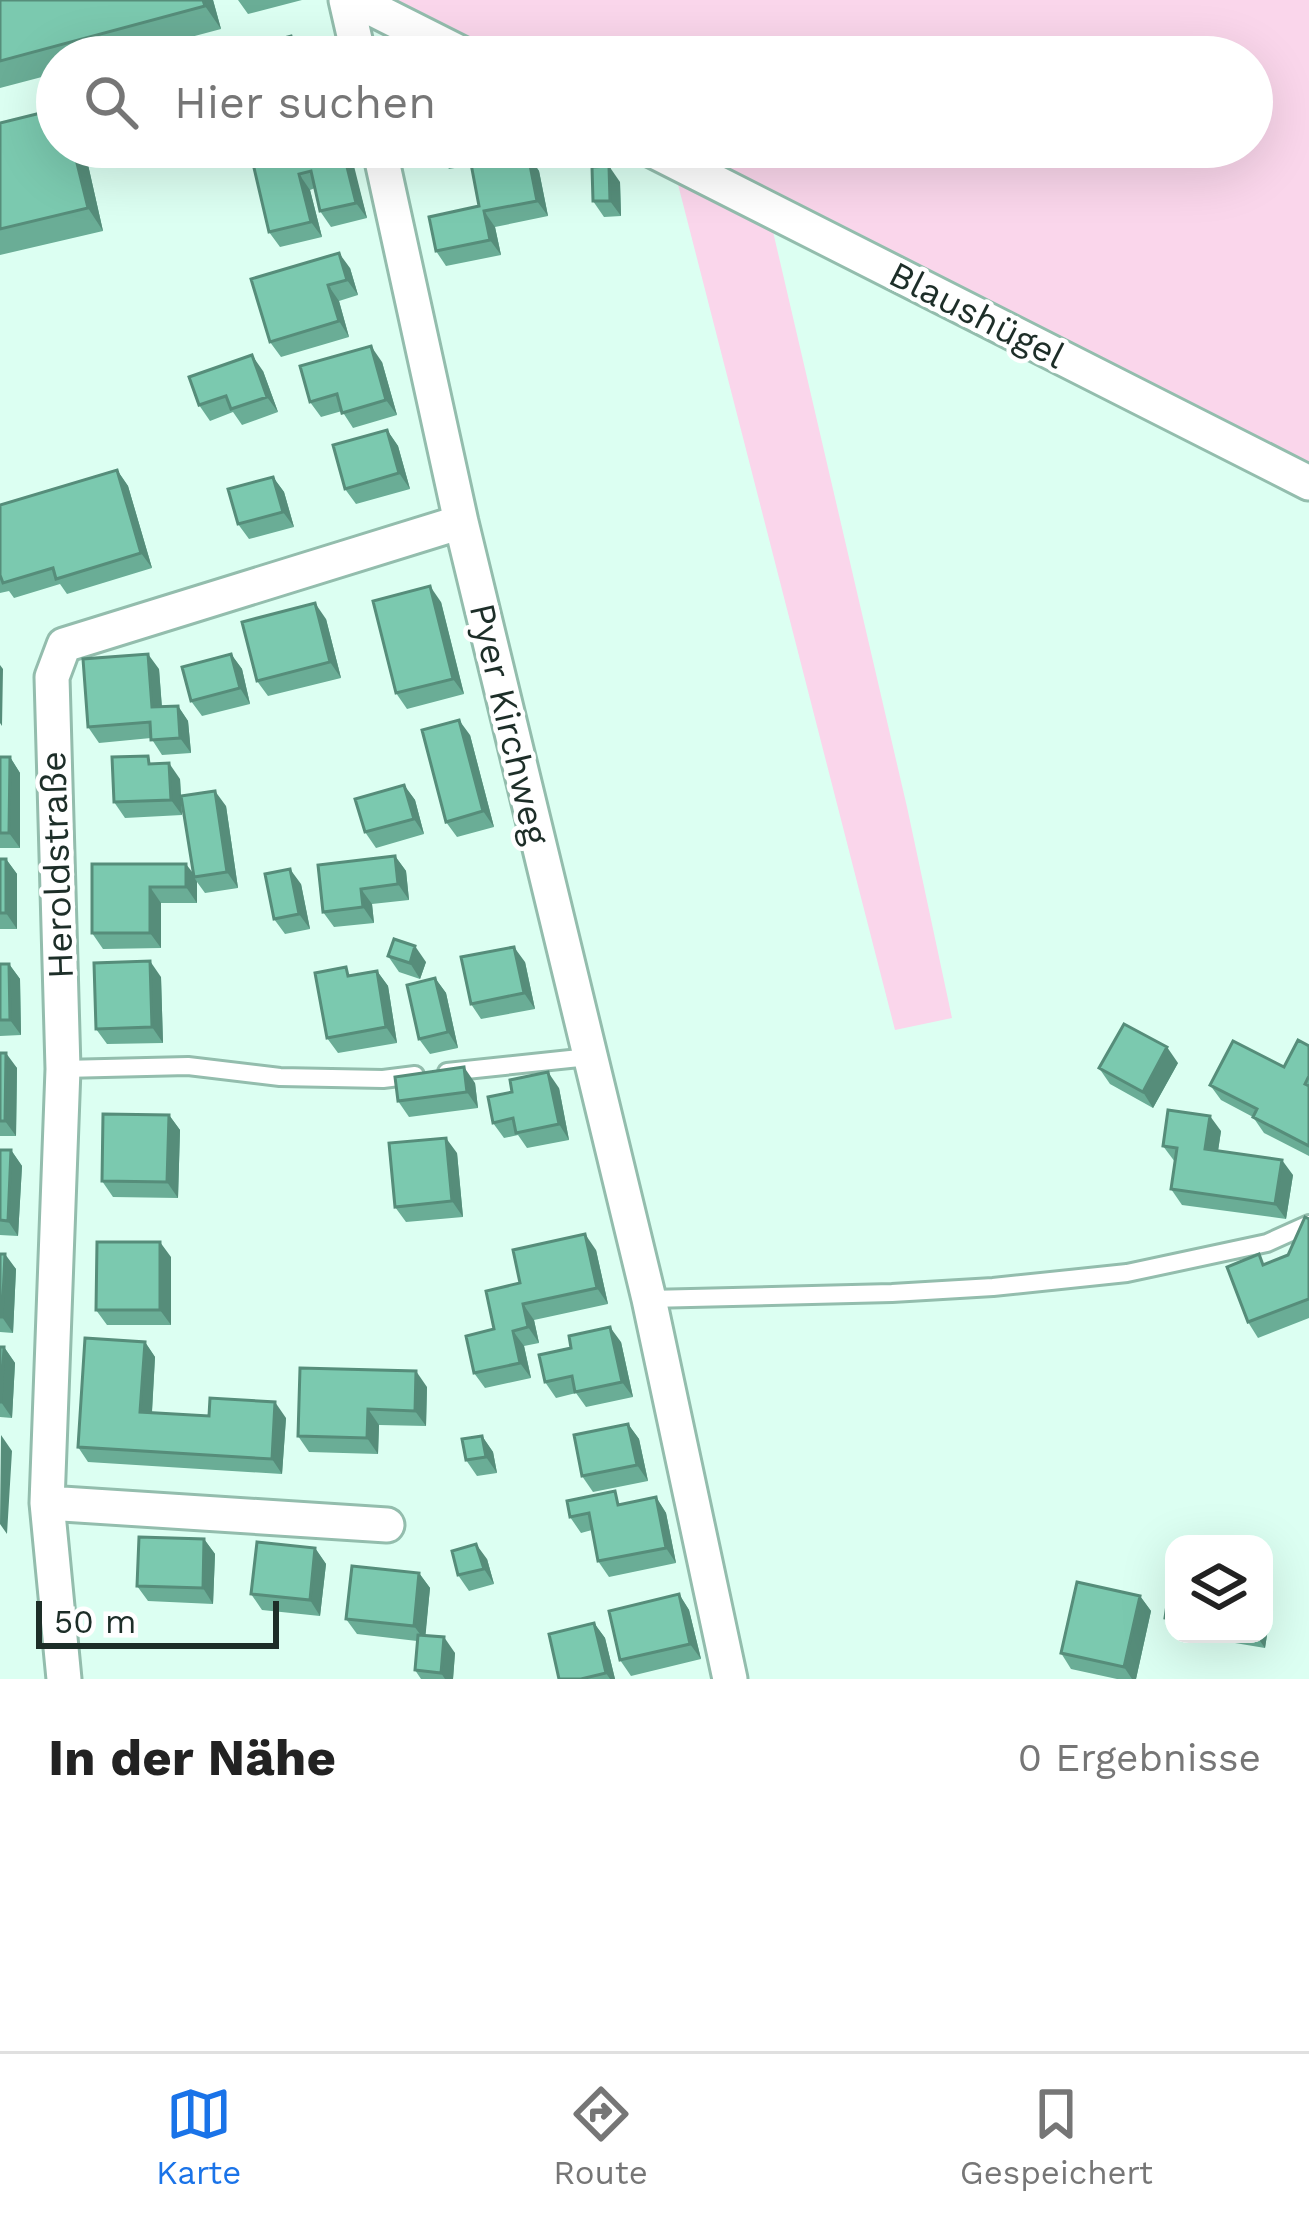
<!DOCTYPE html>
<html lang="de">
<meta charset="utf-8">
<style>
body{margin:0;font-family:"Work Sans",sans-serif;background:#f2f2f2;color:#222}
.controls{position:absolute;right:36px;bottom:36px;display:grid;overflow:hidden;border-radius:24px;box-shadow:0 12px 48px #0002}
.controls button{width:108px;height:108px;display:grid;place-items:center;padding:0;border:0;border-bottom:3px solid #e0e0e0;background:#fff;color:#222;font:60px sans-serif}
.scale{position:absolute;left:36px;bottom:30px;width:243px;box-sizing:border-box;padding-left:12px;border:6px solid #1d2e28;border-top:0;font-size:33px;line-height:42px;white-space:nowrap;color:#1d2e28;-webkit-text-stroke:9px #fff;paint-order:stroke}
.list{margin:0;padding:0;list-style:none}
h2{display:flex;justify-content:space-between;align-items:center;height:156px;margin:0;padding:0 48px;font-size:51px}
h2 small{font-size:39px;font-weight:400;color:#767676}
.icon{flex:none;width:66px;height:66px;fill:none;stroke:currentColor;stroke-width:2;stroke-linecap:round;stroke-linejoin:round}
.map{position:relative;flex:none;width:1309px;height:1679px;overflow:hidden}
.search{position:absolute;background:#fff;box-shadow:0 12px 48px #0002;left:36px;right:36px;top:36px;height:132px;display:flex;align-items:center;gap:30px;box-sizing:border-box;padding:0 42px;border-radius:66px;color:#767676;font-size:45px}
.sheet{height:372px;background:#fff}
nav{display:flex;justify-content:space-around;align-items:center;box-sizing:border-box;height:168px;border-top:3px solid #e0e0e0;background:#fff;font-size:33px;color:#767676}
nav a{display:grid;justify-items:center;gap:6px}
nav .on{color:#1a73e8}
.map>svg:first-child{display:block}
</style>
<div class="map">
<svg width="1309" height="1679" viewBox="0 0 1309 1679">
<rect width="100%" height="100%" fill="#dcfff2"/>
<!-- green -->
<path fill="#fad6eb" d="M355 0H1309V483L768 210 907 807 952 1018 895 1030 672 161 646 147H1252V57H468Z"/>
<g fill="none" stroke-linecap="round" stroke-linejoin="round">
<defs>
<path id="service" d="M63 1069 188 1066 280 1077 383 1079 415 1075
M447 1072 589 1057
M649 1299 892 1293 993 1287 1127 1273 1267 1243 1309 1224"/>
<path id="minor" d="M346 0 359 57
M355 0 468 57
M379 147 461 522 649 1299 730 1679
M646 147 1309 483
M47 1503 387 1525
M64 1679 47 1503 63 1069 52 677 64 645 461 522"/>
</defs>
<!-- service casing -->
<use href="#service" stroke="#93bdad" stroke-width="22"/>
<!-- minor casing -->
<use href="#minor" stroke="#93bdad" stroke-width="39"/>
<!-- service -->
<use href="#service" stroke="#fff" stroke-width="16"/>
<!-- minor -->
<use href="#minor" stroke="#fff" stroke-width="33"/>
</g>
<!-- wall -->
<path fill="#6aad96" d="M0 0H213L221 29 116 57H57V73L0 88Z
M238 0H302L248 14Z
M0 123 57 147H84L103 231 0 255Z
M147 147H238L159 166Z
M286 147H348L367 218 331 227 320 211 315 188 310 190 322 237 280 247 269 232Z
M437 147H517L519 157 528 155 539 171 548 216 495 227 501 255 446 266 436 251 479 206 471 165 449 169 438 154Z
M620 182 621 216 604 217 593 201Z
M350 268 358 295 339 301 349 337 281 357 270 342 251 279Z
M382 362 397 415 353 428 342 411 321 417 310 402Z
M263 371 278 412 242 425 233 412 210 421 199 405Z
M387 430 398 446 410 489 356 504 345 489Z
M117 470 128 486 152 568 67 594 60 584 14 598 9 591 0 593V505Z
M273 477 284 492 294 527 249 539 238 524Z
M441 602 464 694 407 709 396 693Z
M326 619 341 678 268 696 257 681Z
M231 654 242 669 250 704 202 716 191 701Z
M159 669 162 707 178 706 188 721 191 753 162 755 151 738 99 743 88 727Z
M470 735 494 827 457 837 446 822Z
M0 757H10L20 773V848H0Z
M180 779 182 815 125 818 114 802Z
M404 785 415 800 424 834 376 848 365 832Z
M226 806 238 888 205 893 197 882V903H161V948L103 949 92 933V864L193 873Z
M395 856 406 871 409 900 372 904 374 923 334 927 323 912Z
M0 859H6L17 874V929H0Z
M301 884 310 929 285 934 274 919Z
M388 956 426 962 420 979 399 972Z
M525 962 535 1009 481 1019 471 1004Z
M0 964H9L20 979 21 1035 0 1036Z
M377 971 388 986 397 1043 338 1053 327 1038Z
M161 977 163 1043 107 1044 96 1029Z
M435 978 446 993 458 1048 430 1054 419 1039Z
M1309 1046V1156L1264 1133 1253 1117 1221 1100 1210 1085 1284 1067Z
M0 1053 17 1068 16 1136H0Z
M1178 1063 1153 1108 1110 1084 1099 1068Z
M475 1083 478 1108 409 1117 398 1101Z
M559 1088 569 1140 527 1148 518 1135 504 1138 493 1123Z
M169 1115 180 1130 178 1198 113 1197 102 1181Z
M1221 1131 1218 1151 1293 1175 1286 1219 1182 1205 1171 1189 1175 1162 1163 1146Z
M0 1150H11L22 1166 18 1236 0 1235Z
M457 1153 463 1217 406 1222 395 1207Z
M1309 1219V1318L1258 1338 1248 1322 1266 1264 1288 1255Z
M596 1250 608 1304 534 1320 539 1343 524 1346 531 1378 485 1388 474 1373 494 1329 520 1283Z
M0 1254 16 1269 13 1333 0 1332Z
M171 1257V1325H107L96 1310Z
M145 1342 155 1357 152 1413 286 1418 282 1474 88 1462 78 1447Z
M621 1342 633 1397 586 1407 576 1393 556 1398 545 1382Z
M0 1347H4L15 1363 12 1418 0 1417Z
M427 1387 426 1426 379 1425 378 1454 309 1452 298 1436Z
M628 1424 639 1439 648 1481 593 1492 582 1476Z
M482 1436 493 1452 497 1473 477 1476 466 1460Z
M656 1497 666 1513 676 1563 609 1577 598 1561 592 1530 581 1533 570 1517Z
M204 1539 215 1554 213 1604 148 1601 137 1586Z
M315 1548 326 1564 320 1616 262 1610 251 1594Z
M487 1559 494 1584 469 1591 458 1575Z
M419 1573 430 1588 425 1636 455 1653 453 1679H421L415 1670 417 1641 357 1634 346 1619Z
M1174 1579V1631L1165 1618Z
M679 1594 689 1610 701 1659 631 1676 620 1660Z
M1140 1596 1151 1611 1136 1679H1117L1071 1669 1061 1653Z
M1271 1609 1265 1648 1181 1634H1264Z
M594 1623 605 1638 615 1679H559Z"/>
<!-- shaded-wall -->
<path fill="#568d7a" d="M203 0H213L221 29 205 6Z
M291 36 302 51 303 57H297Z
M73 147H84L103 231 88 208Z
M342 147H348L350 150 367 218 356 203Z
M509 147H517L522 174 512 158Z
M528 155 539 171 548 216 537 201Z
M609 166 620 182 621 216 610 201Z
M299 174 310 190 322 237 311 222Z
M484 211 495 227 501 255 490 240Z
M339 253 350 268 358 295 347 280Z
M328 285 339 301 349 337 339 321Z
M371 346 382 362 397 415 386 400Z
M252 355 263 371 278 412 267 397Z
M387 430 398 446 410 489 399 473Z
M117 470 128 486 152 568 141 553Z
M273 477 284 492 294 527 283 512Z
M430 586 441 602 464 694 453 679Z
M315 603 326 619 341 678 330 662Z
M148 654 159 669 163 723 152 707Z
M231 654 242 669 250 704 240 688Z
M0 665 3 669 2 726 0 723Z
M178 706 188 721 191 753 180 738Z
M459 720 470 735 494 827 483 811Z
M10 757 20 773V848L9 833Z
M169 763 180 779 182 815 171 800Z
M404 785 415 800 424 834 414 819Z
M215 791 226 806 238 888 227 872Z
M395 856 406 871 409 900 398 884Z
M6 859 17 874V929L6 913Z
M186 864 196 877H194L197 882V903L186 887Z
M290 869 301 884 310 929 299 914Z
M150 887 161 903V948L150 933Z
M361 889 372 904 374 923 363 907Z
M415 946 426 962 420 979 410 963Z
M514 947 525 962 535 1009 524 993Z
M150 961 161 977 163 1043 152 1027Z
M9 964 20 979 21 1035 10 1020Z
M377 971 388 986 397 1043 386 1027Z
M435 978 446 993 458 1048 448 1032Z
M1167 1047 1178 1063 1153 1108 1143 1092Z
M6 1053 17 1068 16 1136 5 1121Z
M464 1067 475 1083 478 1108 467 1092Z
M548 1072 559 1088 569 1140 559 1124Z
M169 1115 180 1130 178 1198 167 1182Z
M1210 1116 1221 1131 1216 1164 1205 1149Z
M446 1138 457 1153 463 1217 452 1201Z
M11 1150 22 1166 18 1236 8 1221Z
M1282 1160 1293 1175 1286 1219 1275 1204Z
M585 1234 596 1250 608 1304 597 1288Z
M160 1242 171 1257V1325L160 1310Z
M5 1254 16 1269 13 1333 2 1317Z
M523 1304 534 1320 539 1343 528 1327Z
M610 1327 621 1342 633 1397 622 1382Z
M513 1331 524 1346 531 1378 520 1363Z
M145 1342 155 1357 151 1427 140 1412Z
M4 1347 15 1363 12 1418 1 1402Z
M416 1371 427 1387 426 1426 415 1411Z
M275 1402 286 1418 282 1474 272 1459Z
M368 1409 379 1425 378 1454 367 1438Z
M628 1424 639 1439 648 1481 637 1465Z
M1 1435 12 1451 7 1534 0 1524Z
M482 1436 493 1452 497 1473 486 1457Z
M656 1497 666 1513 676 1563 666 1548Z
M204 1539 215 1554 213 1604 203 1588Z
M476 1544 487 1559 494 1584 484 1569Z
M315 1548 326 1564 320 1616 310 1600Z
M419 1573 430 1588 425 1641 414 1626Z
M679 1594 689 1610 701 1659 690 1644Z
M1140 1596 1151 1611 1136 1679H1132L1124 1667Z
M1264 1598 1271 1609 1265 1648 1255 1634H1264Z
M594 1623 605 1638 615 1679H610L606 1673Z
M444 1637 455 1653 453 1679H445L441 1673Z"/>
<!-- building -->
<path fill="#7bc9af" stroke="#568d7a" stroke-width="3" d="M0 0H203L205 6 0 61Z
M291 36 297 57H240L239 50Z
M57 109V147H73L88 208 0 229V123Z
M286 147H342L356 203 320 211 311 171 299 174 311 222 269 232 251 155Z
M437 147H509L512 158 528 155 537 201 484 211 490 240 436 251 429 217 479 206 468 148 438 154Z
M609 166 610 201H593L592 167Z
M339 253 347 280 328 285 339 321 270 342 251 279Z
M371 346 386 400 342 413 337 394 310 402 300 366Z
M252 355 267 397 231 409 226 396 199 405 189 377Z
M387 430 399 473 345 489 333 445Z
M117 470 141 553 56 579 53 568 3 583 0 575V505Z
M273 477 283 512 238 524 228 489Z
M430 586 453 679 396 693 373 601Z
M315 603 330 662 257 681 242 622Z
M148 654 152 707 178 706 180 738 151 740 150 722 88 727 83 659Z
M231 654 240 688 191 701 182 667Z
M459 720 483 811 446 822 422 730Z
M148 756 149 764 169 763 171 800 114 802 112 757Z
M0 757H10L9 833H0Z
M404 785 414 819 365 832 355 799Z
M215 791 227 872 194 877 181 796Z
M395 856 398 884 361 889 363 907 323 912 318 865Z
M0 859H6V913H0Z
M92 864H186V887H150V933H92Z
M290 869 299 914 274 919 265 874Z
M394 939 415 946 410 963 388 956Z
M514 947 524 993 471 1004 461 957Z
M150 961 152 1027 96 1029 94 963Z
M0 964H9L10 1020H0Z
M346 967 348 976 377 971 386 1027 327 1038 315 973Z
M435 978 448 1032 419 1039 407 985Z
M1124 1024 1167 1047 1143 1092 1099 1068Z
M1298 1040 1309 1046V1076L1305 1084 1309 1086V1146L1253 1117 1257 1109 1210 1085 1233 1041 1284 1067Z
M0 1053H6L5 1121H0Z
M464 1067 467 1092 398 1101 395 1077Z
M548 1072 559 1124 516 1133 513 1118 493 1123 488 1097 512 1092 510 1080Z
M1168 1110 1210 1116 1205 1149 1282 1160 1275 1204 1171 1189 1177 1148 1163 1146Z
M103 1114 169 1115 167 1182 102 1181Z
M446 1138 452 1201 395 1207 389 1143Z
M0 1150H11L8 1221 0 1220Z
M1305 1217 1309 1219V1299L1248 1322 1227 1267 1259 1254 1263 1265 1288 1255Z
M585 1234 597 1288 523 1304 528 1327 513 1331 520 1363 474 1373 466 1336 494 1329 486 1291 520 1283 513 1250Z
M97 1242H160V1310H96Z
M0 1254H5L2 1317H0Z
M610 1327 622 1382 575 1392 572 1376 545 1382 539 1355 571 1348 569 1336Z
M85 1338 145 1342 140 1412 209 1416 210 1398 275 1402 272 1459 78 1447Z
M0 1347H4L1 1402H0Z
M300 1368 416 1371 415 1411 368 1409 367 1438 298 1436Z
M628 1424 637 1465 582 1476 574 1435Z
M482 1436 486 1457 466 1460 462 1439Z
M615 1491 618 1505 656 1497 666 1548 598 1561 589 1513 570 1517 567 1501Z
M139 1537 204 1539 203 1588 137 1586Z
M257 1542 315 1548 310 1600 251 1594Z
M476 1544 484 1569 458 1575 452 1551Z
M352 1566 419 1573 414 1626 346 1619Z
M1171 1578 1174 1579V1619L1165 1618Z
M1077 1582 1140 1596 1124 1667 1061 1653Z
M679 1594 690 1644 620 1660 609 1611Z
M594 1623 606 1673 581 1679H559L549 1634Z
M418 1635 444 1637 441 1673 415 1670Z"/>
<g text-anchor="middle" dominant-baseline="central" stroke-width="9" stroke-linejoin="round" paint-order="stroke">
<!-- street labels -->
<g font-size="36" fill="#1d2e28" stroke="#fff">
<text transform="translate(977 315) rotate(27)">Blaushügel</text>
<text transform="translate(509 724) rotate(77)">Pyer Kirchweg</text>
<text transform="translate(57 865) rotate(-92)">Heroldstraße</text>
</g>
</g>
</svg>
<div class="controls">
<button><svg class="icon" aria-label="layers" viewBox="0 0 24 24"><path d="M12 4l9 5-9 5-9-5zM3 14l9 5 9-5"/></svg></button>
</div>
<div class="scale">50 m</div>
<div class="search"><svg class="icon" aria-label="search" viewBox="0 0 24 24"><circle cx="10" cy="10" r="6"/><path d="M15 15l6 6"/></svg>Hier suchen</div>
</div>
<section class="sheet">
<h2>In der Nähe<small>0 Ergebnisse</small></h2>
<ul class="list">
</ul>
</section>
<nav>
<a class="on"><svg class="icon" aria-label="map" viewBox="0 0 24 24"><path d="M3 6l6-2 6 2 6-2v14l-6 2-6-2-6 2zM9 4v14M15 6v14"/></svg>Karte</a>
<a><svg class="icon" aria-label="directions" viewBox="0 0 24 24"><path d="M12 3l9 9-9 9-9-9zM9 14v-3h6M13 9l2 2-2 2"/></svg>Route</a>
<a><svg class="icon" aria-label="saved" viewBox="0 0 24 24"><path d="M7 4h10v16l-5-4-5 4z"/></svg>Gespeichert</a>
</nav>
